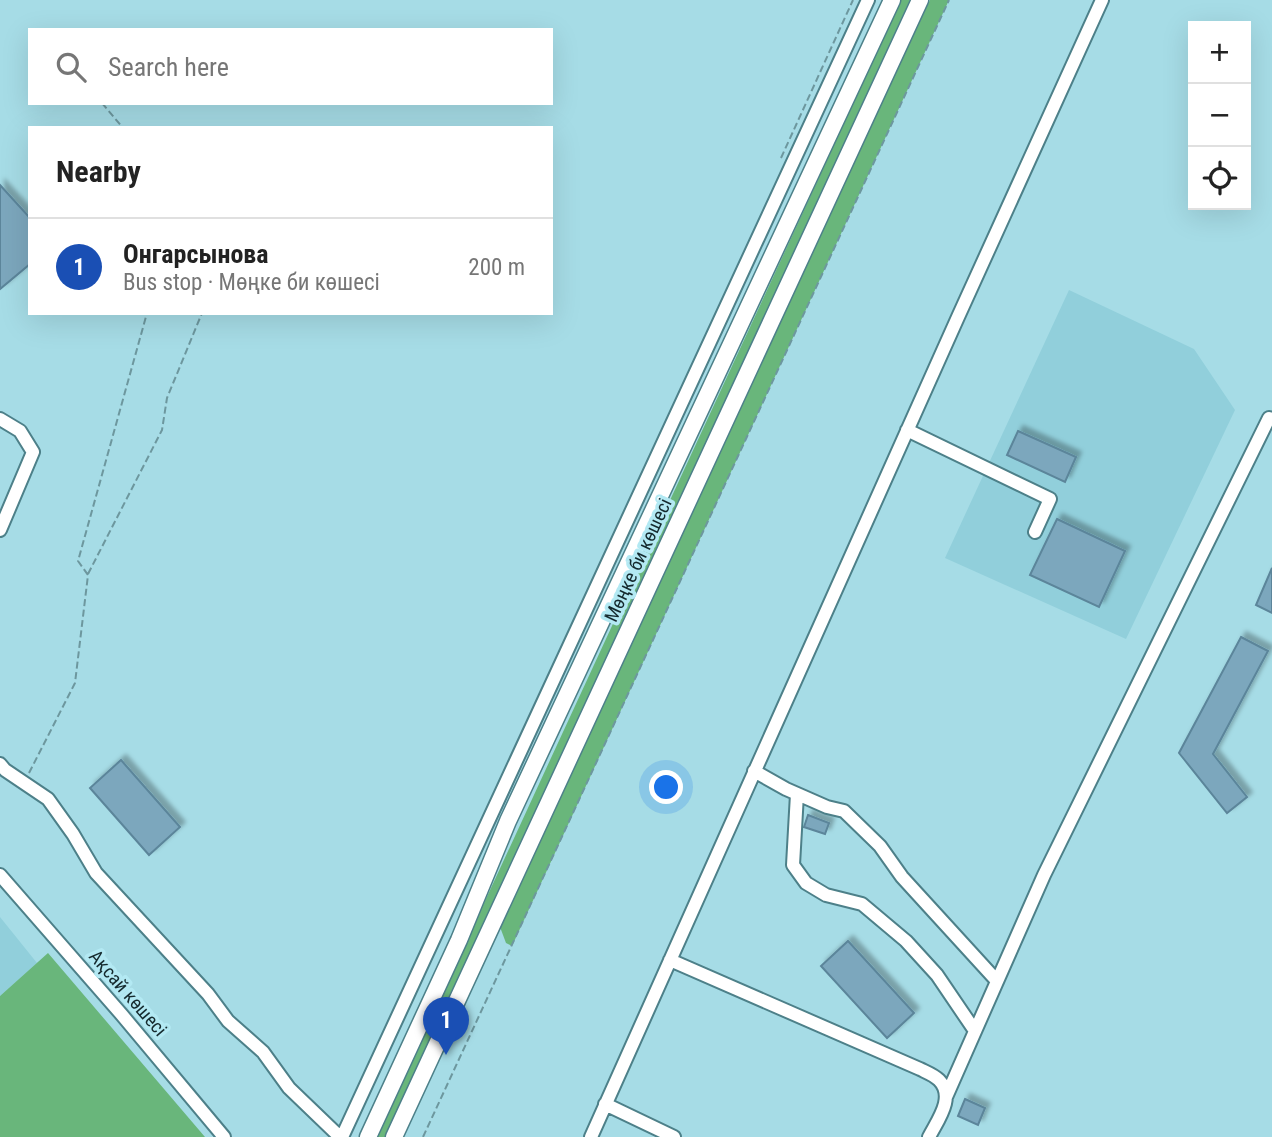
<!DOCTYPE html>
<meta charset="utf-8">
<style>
body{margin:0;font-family:"Roboto Condensed",sans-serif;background:#f2f2f2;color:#222}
.controls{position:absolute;right:21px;top:21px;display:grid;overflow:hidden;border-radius:0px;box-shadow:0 7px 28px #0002}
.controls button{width:63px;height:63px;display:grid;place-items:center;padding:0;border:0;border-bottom:2px solid #e0e0e0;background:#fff;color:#222;font:35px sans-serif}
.you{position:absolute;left:667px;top:788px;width:24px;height:24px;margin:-18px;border:5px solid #fff;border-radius:50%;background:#1a73e8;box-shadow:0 0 0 10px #1a73e833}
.badge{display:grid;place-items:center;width:46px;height:46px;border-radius:50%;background:#c03325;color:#fff;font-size:23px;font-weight:700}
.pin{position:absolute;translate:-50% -58px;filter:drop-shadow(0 2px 4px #0008)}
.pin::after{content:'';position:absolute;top:37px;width:24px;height:21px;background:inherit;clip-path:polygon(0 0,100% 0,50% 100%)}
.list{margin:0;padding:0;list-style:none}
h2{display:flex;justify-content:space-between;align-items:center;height:91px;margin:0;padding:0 28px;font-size:30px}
h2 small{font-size:23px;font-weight:400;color:#767676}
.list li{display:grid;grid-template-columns:46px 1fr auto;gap:21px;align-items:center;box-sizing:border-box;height:98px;padding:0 28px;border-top:2px solid #e0e0e0}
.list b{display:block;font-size:26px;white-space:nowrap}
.list p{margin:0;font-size:23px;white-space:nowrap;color:#767676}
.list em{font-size:23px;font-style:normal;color:#767676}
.icon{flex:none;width:38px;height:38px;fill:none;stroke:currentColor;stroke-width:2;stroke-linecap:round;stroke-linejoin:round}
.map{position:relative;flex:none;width:1272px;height:1137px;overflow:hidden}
.search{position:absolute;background:#fff;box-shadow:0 7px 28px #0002;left:28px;top:28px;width:525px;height:77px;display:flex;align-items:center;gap:18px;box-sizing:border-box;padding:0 24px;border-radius:0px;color:#767676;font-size:26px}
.panel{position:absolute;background:#fff;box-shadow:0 7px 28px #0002;left:28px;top:126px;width:525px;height:189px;border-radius:0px}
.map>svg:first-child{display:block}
</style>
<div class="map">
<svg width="1272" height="1137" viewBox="0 0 1272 1137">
<defs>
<filter id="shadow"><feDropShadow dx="5" dy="-5" stdDeviation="2" flood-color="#0004"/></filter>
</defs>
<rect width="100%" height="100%" fill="#a6dce6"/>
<!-- built -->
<path fill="#91cfdb" d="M1069 290 1194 349 1235 410 1126 639 945 558Z
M0 917 37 963 0 996Z"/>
<!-- green -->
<path fill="#69b67b" d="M901 0H910L697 465 385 1137H376Z
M930 0H949L512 946 506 943 500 927 808 261Z
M48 953 205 1137H0V996Z"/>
<!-- building -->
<path fill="#7ba7bd" stroke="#5b859a" stroke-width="2" filter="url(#shadow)" d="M0 185 30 218V264L0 289Z
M1018 431 1076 457 1065 482 1007 455Z
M1057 519 1125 551 1099 607 1030 575Z
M1272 568V613L1256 605Z
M1241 637 1268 651 1213 754 1247 797 1227 813 1179 753Z
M121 760 180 827 149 855 90 788Z
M808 815 829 823 825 834 804 827Z
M848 941 914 1013 887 1038 821 966Z
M965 1099 985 1108 978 1125 958 1116Z"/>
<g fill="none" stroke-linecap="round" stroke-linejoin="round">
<defs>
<path id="minor" d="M0 419 20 431 33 452 0 530
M907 430 1050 499 1035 532
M0 764 5 770 48 799 73 834 96 873 208 994 228 1021 263 1052 289 1088 340 1137
M754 771 786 789 827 807 844 811 880 846 902 877 997 981
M797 794 793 865 806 883 826 895 862 904 906 941 937 975 975 1031
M0 875 122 1015 224 1137
M670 960 920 1069C926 1072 934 1075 939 1080 956 1097 937 1121 929 1137
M946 1097 1044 875 1269 418
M605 1104 674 1137
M342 1137 868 0
M591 1137 958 317 1102 0"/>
<path id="major" d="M368 1137 459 940 508 821 892 0
M394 1137 920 0"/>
</defs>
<!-- minor casing -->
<use href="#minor" stroke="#4d8089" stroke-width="16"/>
<!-- major casing -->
<use href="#major" stroke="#4d8089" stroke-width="19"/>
<!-- path -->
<path stroke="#6d979e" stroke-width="2" stroke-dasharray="7 3.5" stroke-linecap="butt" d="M102 103 123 128
M781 158 853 0
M88 574 162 430 167 398 202 313
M29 773 75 683 88 575 78 561 147 313
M423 1137 949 0"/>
<!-- minor -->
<use href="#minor" stroke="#fff" stroke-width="12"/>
<!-- major -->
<use href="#major" stroke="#fff" stroke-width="16"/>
</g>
<g text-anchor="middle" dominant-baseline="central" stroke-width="7" stroke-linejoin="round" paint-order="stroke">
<!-- street labels -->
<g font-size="19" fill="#152a2e" stroke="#b3e9f3">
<text transform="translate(638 560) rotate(-65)">Мөңке би көшесі</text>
<text transform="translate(128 993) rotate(49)">Ақсай көшесі</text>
</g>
</g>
</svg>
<div class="controls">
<button>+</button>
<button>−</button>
<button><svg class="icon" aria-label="locate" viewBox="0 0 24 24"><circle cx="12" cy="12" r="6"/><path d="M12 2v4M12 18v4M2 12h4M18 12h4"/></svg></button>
</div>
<div class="you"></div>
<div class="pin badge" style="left:446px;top:1055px;background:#1a4fb4">1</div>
<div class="search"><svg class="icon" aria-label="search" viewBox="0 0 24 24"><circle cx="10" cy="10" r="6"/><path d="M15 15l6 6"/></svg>Search here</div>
<section class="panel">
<h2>Nearby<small></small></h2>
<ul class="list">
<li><span class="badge" style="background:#1a4fb4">1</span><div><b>Онгарсынова</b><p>Bus stop · Мөңке би көшесі</p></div><em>200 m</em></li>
</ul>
</section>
</div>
